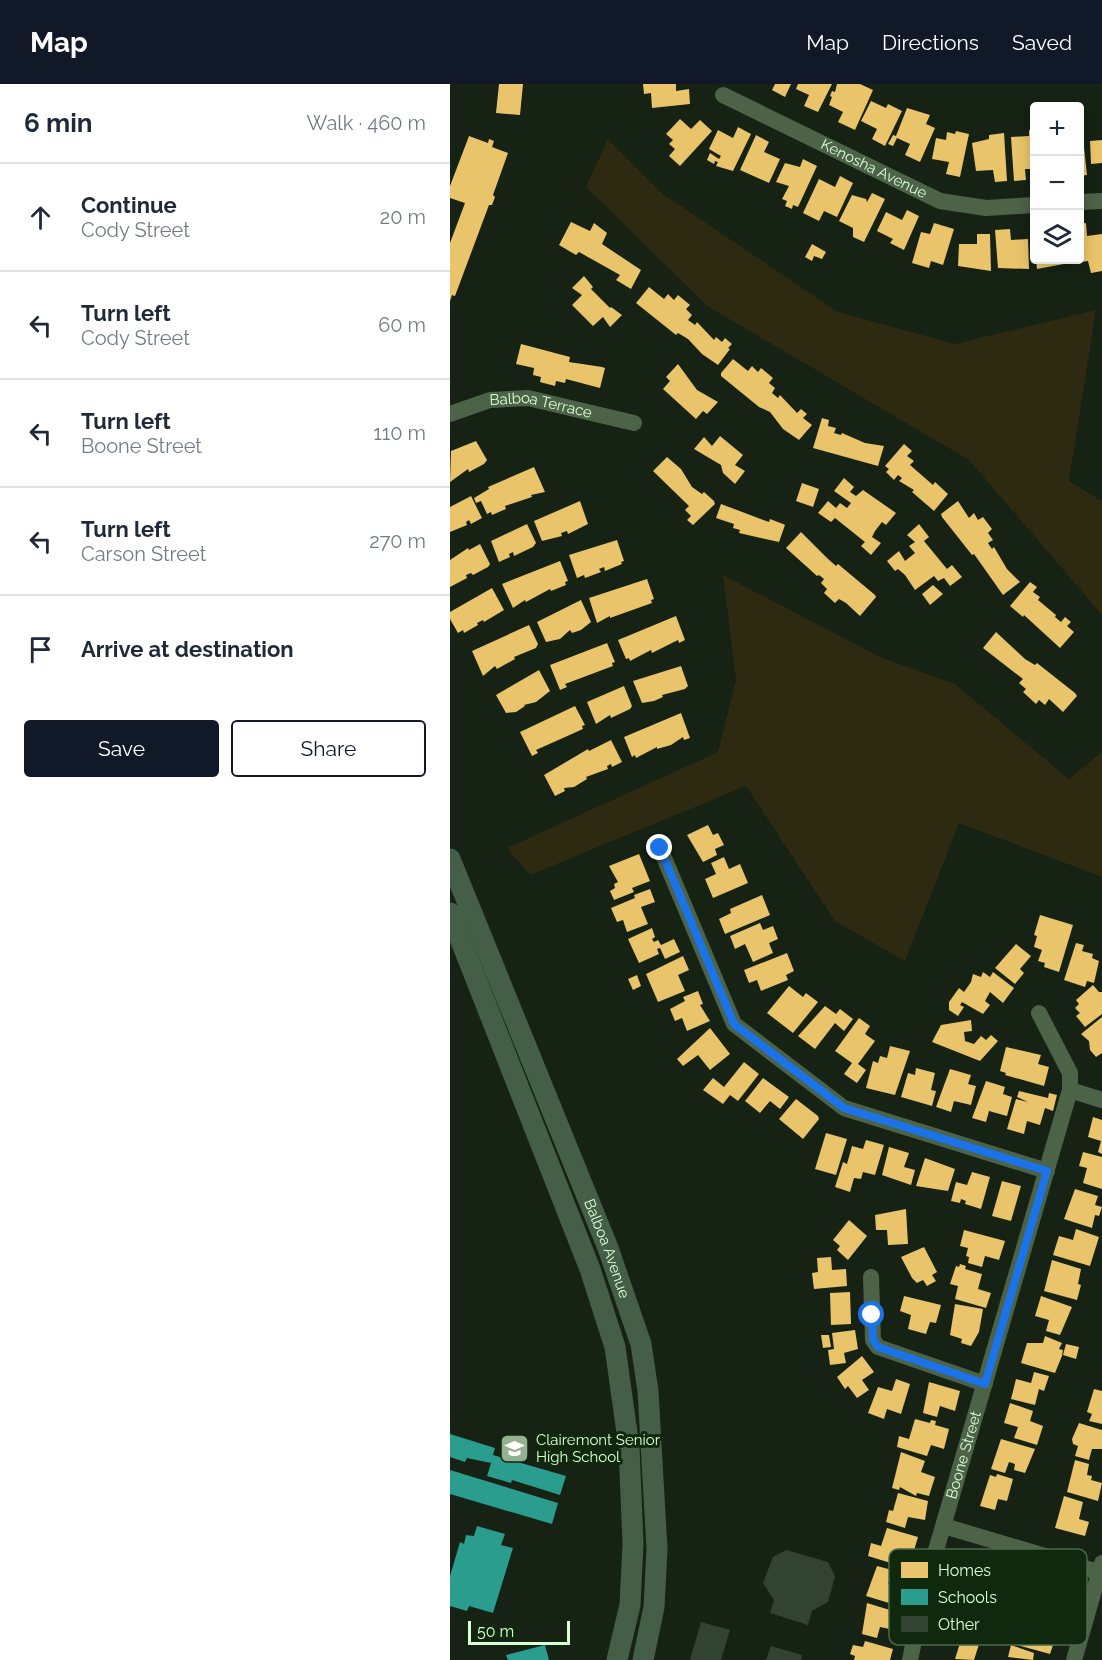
<!DOCTYPE html>
<meta charset="utf-8">
<style>
body{margin:0;font-family:Raleway,sans-serif;background:#f2f2f3;color:#1f2937}
.controls{position:absolute;right:18px;top:18px;display:grid;overflow:hidden;border-radius:6px;box-shadow:0 3px 15px #0003}
.controls button{width:54px;height:54px;display:grid;place-items:center;padding:0;border:0;border-bottom:2px solid #e0e1e3;background:#fff;color:#1f2937;font:30px sans-serif}
.scale{position:absolute;left:18px;bottom:15px;width:102px;box-sizing:border-box;padding-left:6px;border:3px solid #d9ffd4;border-top:0;font-size:16px;line-height:21px;white-space:nowrap;color:#d9ffd4;-webkit-text-stroke:4px #0f280e;paint-order:stroke}
.stop{position:absolute;width:18px;height:18px;margin:-14px;border:4px solid #1a73e8;border-radius:50%;background:#fff}
.stop.end{background:#1a73e8;border-color:#fff;box-shadow:0 2px 6px #0008}
.list{margin:0;padding:0;list-style:none}
h2{display:flex;justify-content:space-between;align-items:center;height:78px;margin:0;padding:0 24px;font-size:26px}
h2 small{font-size:20px;font-weight:400;color:#747a83}
.list li{display:grid;grid-template-columns:39px 1fr auto;gap:18px;align-items:center;box-sizing:border-box;height:108px;padding:0 24px;border-top:2px solid #e0e1e3}
.list b{display:block;font-size:22px;white-space:nowrap}
.list p{margin:0;font-size:20px;white-space:nowrap;color:#747a83}
.list em{font-size:20px;font-style:normal;color:#747a83}
.actions{display:flex;gap:12px;padding:18px 24px}
.actions a{flex:1;padding:14px 0;border:2px solid #111827;border-radius:6px;text-align:center;font-size:21px;color:#111827}
.actions .main{background:#111827;color:#fff}
.icon{flex:none;width:33px;height:33px;fill:none;stroke:currentColor;stroke-width:2;stroke-linecap:round;stroke-linejoin:round}
.map{position:relative;flex:none;width:652px;height:1576px;overflow:hidden}
header{display:flex;align-items:center;gap:36px;box-sizing:border-box;height:84px;padding:0 30px;background:#111827;color:#fff}
header strong{font-size:28px}
nav{display:flex;gap:33px;margin-inline-start:auto;font-size:21px}
main{display:flex}
aside{flex:1;background:#fff}
.map>svg:first-child{display:block}
</style>
<header>
<strong>Map</strong>
<nav><a>Map</a><a>Directions</a><a>Saved</a></nav>
</header>
<main>
<aside>
<h2>6 min<small>Walk · 460 m</small></h2>
<ul class="list">
<li><svg class="icon" aria-label="ahead" viewBox="0 0 24 24"><path d="M12 20V5M6 11l6-6 6 6"/></svg><div><b>Continue</b><p>Cody Street</p></div><em>20 m</em></li>
<li><svg class="icon" aria-label="left" viewBox="0 0 24 24"><path d="M17 20v-9H6M10 6l-5 5 5 5"/></svg><div><b>Turn left</b><p>Cody Street</p></div><em>60 m</em></li>
<li><svg class="icon" aria-label="left" viewBox="0 0 24 24"><path d="M17 20v-9H6M10 6l-5 5 5 5"/></svg><div><b>Turn left</b><p>Boone Street</p></div><em>110 m</em></li>
<li><svg class="icon" aria-label="left" viewBox="0 0 24 24"><path d="M17 20v-9H6M10 6l-5 5 5 5"/></svg><div><b>Turn left</b><p>Carson Street</p></div><em>270 m</em></li>
<li><svg class="icon" aria-label="arrive" viewBox="0 0 24 24"><path d="M6 21V4h12l-3 4 3 4H6"/></svg><div><b>Arrive at destination</b></div></li>
</ul>
<div class="actions"><a class="main">Save</a><a>Share</a></div>
</aside>
<div class="map">
<svg width="652" height="1576" viewBox="0 0 652 1576">
<rect width="100%" height="100%" fill="#152214"/>
<!-- green -->
<path fill="#2e2911" d="M158 55 213 110 388 228 505 260 646 226 619 397 652 417V531L519 376 257 222 136 103Z
M273 491 430 573 505 600 619 695 652 668V793L509 739 455 877 385 837 296 702 80 791 57 764 268 668 286 596Z"/>
<!-- homes -->
<path fill="#e9c46a" d="M49 0H73L70 31 46 29Z
M193 0H226V7L239 5 240 20 202 24 201 9 194 10Z
M325 0H341L335 13 322 6Z
M348 0H382L368 28 354 22 359 11 346 5Z
M387 0H410L423 6 405 46 388 38 393 28 379 21 382 13 380 12 382 7 385 8Z
M421 17 436 24 438 20 452 27 435 62 422 55 427 45 411 37Z
M457 24 480 31 476 40 485 44 470 78 455 71 460 60 447 54 443 62 438 60 443 51 446 52Z
M230 35 241 45 250 36 262 47 230 82 219 72 225 65 219 60 223 56 216 50Z
M288 43 301 50 283 87 266 82 268 78 265 77 264 80 257 76 260 69 269 75 271 72 259 65 268 46 283 54Z
M579 46H584V96H582L581 85H575L576 96 564 97 561 53 579 52Z
M506 47 519 50 510 93 496 90 499 78 482 75 486 54 496 56 497 48 505 50Z
M554 49 557 97 545 98 543 86 526 87 522 59 539 55V51Z
M306 51 319 58 314 68 330 75 319 99 290 86Z
M19 52 38 59 39 55 44 57 42 63 58 69 43 111 45 113 42 121H39L5 212 2 211 0 217V159L15 119 0 114V102Z
M633 54 637 91 630 92V55Z
M652 56V79L641 80 640 57Z
M353 75 367 82 348 123 343 121 342 125 335 122 337 117 332 115 339 102 326 98 335 79 350 83Z
M390 92 403 99 387 133 374 127 369 137 353 129 369 95 385 103Z
M422 109 435 115 414 158 403 153V144L389 137 402 111 416 115 417 118Z
M457 126 469 132 454 166 440 159 443 155 427 147 436 128 452 136Z
M121 138 140 147 144 139 157 149 152 160 191 186 181 205 166 196 170 191 129 168 126 171 109 161Z
M484 139 504 145 493 181 481 177 479 184 462 179 471 148 480 150Z
M636 139 637 152 652 150V187L641 189 638 177 625 179V176H630V140Z
M560 145 561 156 578 155 579 185 548 184 545 146Z
M527 150H540L541 187 508 182 509 160H527Z
M362 160 376 168 372 175 364 172 362 177 355 173Z
M586 176H618L619 179 587 185Z
M134 192 143 203 141 205 160 224 161 223 172 231 160 243 153 233 143 242 122 221 132 211 122 204Z
M199 203 214 215 218 210 224 216 228 211 240 221 236 225 242 231 238 236 245 241 247 238 264 256 266 253 272 258 275 254 282 260 278 264 280 265 268 281 252 270 238 255 228 249 226 251 186 219Z
M71 260 120 273 119 278 152 283 155 284 150 304 116 295 115 299 106 297 105 302 90 298 91 293 83 291 84 284 66 280Z
M283 275 298 287 302 282 308 288 311 284 323 294 319 299 325 304 322 309 328 314 330 311 347 329 351 325 357 330 353 334 362 341 349 356 333 345 320 328 309 323 271 292V289Z
M228 280 247 306 268 318 257 330 253 327 246 335 213 305 220 297 216 293Z
M372 334 379 336 378 342 386 344 384 349 391 351 392 349 415 359 434 362 428 382 363 364Z
M270 352 293 371 285 381 295 387 285 400 273 389 271 381 244 365 254 353 262 362Z
M26 357 37 376 34 380 19 388 18 385 0 398 1 367Z
M454 360 462 367 457 372 464 377 460 381 483 401 485 398 498 410 484 427 462 408 464 406 449 397 452 394 448 391 444 396 436 388 439 385 435 382Z
M217 373 231 385 242 403 252 410 254 408 264 417 265 420 243 441 237 436 241 432 235 426 239 422 203 387Z
M84 383 95 408 81 411 82 413 55 422 56 425 42 431 41 428 37 430 31 417 26 419 24 414 39 405 38 403Z
M394 394 404 403 400 408 406 412 413 406 446 429 436 441 432 438 425 447 422 453 431 459 421 471 411 462 415 458 385 434 381 438 368 429 378 417 386 424 390 419 397 424 401 419 384 407Z
M352 399 369 405 363 423 346 417Z
M21 412 32 434 21 440 19 436 16 438 17 441 0 448V423Z
M130 417 138 440 118 450 117 447 111 449 112 452 92 457 84 437Z
M508 417 519 434 524 429 528 436 533 433 542 445 538 449 543 456 538 459 542 465 544 463 557 485 570 498 553 511 524 470 522 471 492 433 491 430Z
M271 420 319 438 320 435 333 440 335 441 329 458 289 449 290 446 283 444 284 440 266 434Z
M77 440 86 459 83 463 64 472 63 468 59 470 60 473 49 478 41 457Z
M469 440 479 453 474 457 497 485 502 481 512 493 500 502 494 494 488 497 484 492 465 506 455 491 448 485 445 487 437 477 449 467 455 477 465 469 459 462 465 458 457 451Z
M351 448 377 474 386 482 388 480 425 511 426 513 410 532 396 519 389 515 385 519 374 509 377 505 371 499 374 495 369 491 367 492 336 464Z
M167 456 174 477 171 478 172 480 155 487 154 483 149 485 151 488 135 494 134 491 127 494 119 471Z
M30 460 40 480 38 483 23 491 21 489 16 491 17 494 0 503V476L18 464 19 466Z
M110 477 118 497 115 498 116 501 101 507 100 505 76 518 75 516 63 524 52 500Z
M197 495 204 515 201 516 202 519 160 534V532L147 539 139 514Z
M580 498 587 503 583 508 590 513 588 516 606 531 605 533 611 538 615 533 621 538 617 542 624 548 610 564 574 531 573 533 560 522Z
M483 501 493 510 480 521 472 510Z
M42 504 54 526 34 538 33 536 27 539 28 541 14 549 13 546 8 549 0 535V528Z
M131 516 141 538 131 546 122 549 120 546 110 555 96 558 87 538Z
M226 532 235 556 229 559 228 556 202 569 201 566 180 577 179 574 176 575 168 556Z
M79 541 88 560 86 564 64 573 65 575 47 585 45 582 33 592 22 567Z
M546 548 575 575 585 581 587 579 625 609 627 612 613 628 599 615 595 621 589 616 586 620 573 608 576 605 569 599 573 595 533 564Z
M157 559 165 578 162 579 163 582 115 600 117 603 110 606 100 581Z
M231 582 238 602 235 605 212 611 213 613 204 617 192 619 183 597Z
M89 586 100 607 86 618 74 621 75 622 66 628 56 629 46 611Z
M174 602 182 622 180 625 161 634 160 631 146 640 137 618Z
M125 622 135 641 132 642 133 645 86 666 88 669 82 672 70 648Z
M231 629 240 654 234 656 233 653 221 661 207 665V663L186 674 185 671 182 673 174 653Z
M161 656 172 678 162 683 161 680 157 682 158 685 136 693 137 695 124 703 114 704 115 707 105 712 94 691 138 665 139 667Z
M258 741 263 751 268 749 274 761 265 765 267 771 253 778 237 751Z
M189 770 200 797 182 804 184 808 164 816 160 807 165 804 164 800 168 798 159 782Z
M274 773 279 785 290 780 298 799 263 814 255 795 266 790 261 779Z
M200 805 205 818 191 823 198 840 177 848 173 836 167 838 161 824 185 814 184 811Z
M312 811 320 831 275 850 269 835 281 829 280 825Z
M590 831 623 841 609 888 594 883 595 879 588 877 592 866 584 863 587 852 584 851Z
M310 839 313 846 323 842 328 855 319 859 323 869 303 878 295 860 285 865 280 852Z
M202 844 205 853 202 855 204 858 208 856 211 861 224 855 230 868 215 875 210 864 207 865 209 870 189 879 178 855Z
M626 859 634 861 632 867 643 870 642 874 649 877 644 899 637 897 635 903 614 896Z
M566 860 581 872 570 885 574 889 565 900 545 884Z
M337 869 344 887 336 891 338 896 311 907 307 896 299 899 294 886Z
M233 872 239 886 228 891 235 907 208 918 196 890Z
M533 888 540 893 543 888 564 904 553 919 540 908 535 917 540 921 533 930 512 918 510 921 514 923 508 932 499 926V918L509 904 514 908 521 898 523 890 531 893Z
M187 891 191 902 183 906 178 895Z
M643 901 649 908H652V930L635 943 626 932 630 929 625 924 629 920 626 916Z
M339 902 353 913 356 909 368 918 343 949 317 929Z
M248 907 253 920 250 921 260 937 237 947 232 934 225 937 220 925 235 917 233 913Z
M375 922 386 930 390 925 403 935 394 947 385 939 365 965 348 952Z
M652 933V969L646 973 640 966 639 957 631 950Z
M409 934 420 942 415 950 425 957 408 980 416 986 407 999 394 990 402 979 385 967Z
M521 936 522 947 514 948 515 957 524 960 531 952 536 956 541 951 548 957 530 977 482 958 491 941Z
M260 944 280 970 260 986 248 971 233 982 227 975Z
M440 962 460 967 445 1011 416 1004 423 977 428 979 430 972 437 974Z
M556 963 591 971 588 980 599 983 594 1002 555 991 556 989 550 987Z
M294 978 309 990 288 1017 280 1011 273 1020 253 1006 263 994 274 1003Z
M466 984 485 989 481 1006 486 1007 482 1022 451 1013 458 989 465 991Z
M500 985 521 991 518 1000 526 1002 521 1021 504 1017 501 1028 486 1023Z
M313 994 339 1013 330 1025 320 1017 310 1029 295 1017Z
M536 997 555 1003 553 1010 562 1013 557 1032 539 1027 536 1038 522 1034Z
M569 1007 598 1014 599 1009 607 1011 603 1027 595 1024 590 1041 577 1037 574 1050 557 1045 566 1015 578 1018 567 1013Z
M346 1015 368 1032 369 1035 353 1055 329 1035Z
M643 1033 652 1036V1070L648 1068 651 1057 638 1053Z
M376 1049 397 1055 386 1091 365 1085Z
M416 1056 434 1061 425 1091 413 1088 411 1095 404 1094 400 1108 385 1103 393 1078 397 1080 402 1062 413 1065Z
M439 1063 459 1069 454 1083 465 1086 461 1101 432 1091Z
M633 1068 652 1073V1105L633 1099 637 1084 629 1082Z
M475 1074 505 1085 498 1107 466 1102Z
M522 1088 540 1093 531 1125 515 1120 516 1117 511 1115 510 1119 501 1117 506 1098 517 1101Z
M552 1097 571 1102 561 1137 542 1132Z
M625 1105 648 1112 645 1121 652 1123 649 1132 645 1131 642 1144 614 1135Z
M456 1125 458 1160 438 1161 437 1146H426L425 1131Z
M399 1136 417 1152 398 1176 387 1166 390 1162 383 1156Z
M626 1145 649 1153 640 1182 603 1171 609 1152 623 1156Z
M514 1146 555 1157 549 1176 535 1172 532 1183 518 1179 519 1173 516 1172 518 1164 510 1162Z
M474 1163 487 1188 482 1191 486 1197 477 1202 473 1196 467 1199 462 1194 451 1173Z
M381 1173 382 1186 396 1185 397 1202 364 1205 362 1189 368 1188 367 1174Z
M602 1176 631 1185 628 1200 631 1201 627 1216 594 1207Z
M510 1180 516 1182 515 1185 532 1190 528 1205 541 1209 536 1224 505 1215 508 1202 500 1200 506 1182 509 1183Z
M400 1208 401 1240 381 1241 380 1209Z
M454 1212 491 1221 486 1239 480 1238 476 1250 458 1245 461 1231 450 1227Z
M591 1212 622 1223 610 1251 596 1247 599 1236 585 1232Z
M505 1220 533 1225 529 1248 521 1262 511 1259 512 1255 500 1251Z
M405 1246 408 1265 394 1269 396 1279 380 1281 378 1266 384 1265 382 1249Z
M371 1251H379L381 1263 373 1264Z
M595 1252 612 1259 609 1265 613 1266 612 1272 605 1289 571 1279 577 1259H593Z
M616 1260 629 1263 626 1275 613 1271Z
M412 1272 424 1288 412 1296 419 1306 407 1314 398 1302 395 1305 387 1293Z
M584 1288 599 1292 594 1307 589 1305 585 1321 561 1315 566 1295 581 1299Z
M446 1295 460 1300 451 1330 437 1325 434 1335 418 1329 428 1303 442 1307Z
M479 1298 510 1307 505 1327 490 1322 487 1333 473 1329Z
M644 1305 652 1307V1340L639 1337 642 1330 637 1328Z
M560 1319 583 1327 580 1337 593 1342 587 1361 564 1354 568 1343 554 1339Z
M465 1335 480 1339 481 1336 486 1337 485 1341 499 1345 494 1365 481 1361 477 1372 447 1363 449 1352 459 1355Z
M629 1339 652 1346V1365H642L639 1376 625 1372 628 1362 623 1360 622 1355Z
M551 1355 585 1365 575 1389 564 1386 565 1380 559 1378 555 1389 541 1385Z
M451 1368 475 1377 471 1388 485 1393 479 1412 467 1409 466 1412 450 1403 449 1406 442 1404Z
M625 1376 639 1380 637 1391 642 1392 641 1396 652 1399 648 1417 617 1408Z
M547 1390 563 1395 557 1417 548 1415 545 1426 530 1422 540 1391 546 1393Z
M448 1409 478 1417 475 1436 458 1433 455 1444 436 1438 439 1426 443 1427Z
M614 1412 633 1418 629 1435 639 1438 635 1452 605 1444Z
M437 1444 468 1453 462 1473 447 1468 444 1480 418 1472 421 1459 431 1462Z
M427 1482 442 1486 438 1500 454 1504 449 1522 416 1512Z
M417 1519 453 1530 449 1547 430 1543 427 1554 412 1550Z
M577 1529 611 1539 606 1557 595 1554 604 1558 600 1570 567 1561Z
M500 1540 515 1544 513 1548 531 1554 524 1576 505 1575 510 1559 496 1555Z
M415 1557 443 1565 440 1576H404L405 1572 400 1570 403 1561 413 1563Z
M561 1561 584 1569 583 1576 558 1573Z"/>
<!-- schools -->
<path fill="#2a9d8f" d="M0 1350 45 1364 43 1371 116 1392 110 1411 62 1396 61 1399 37 1392 41 1379 17 1374 15 1378 0 1373Z
M0 1386 108 1419 102 1440 0 1410Z
M27 1442 55 1450 51 1461 63 1464 43 1529 19 1522 17 1527 0 1522V1492L10 1458 14 1460 16 1451 24 1452Z
M95 1561 99 1576H58L56 1571Z"/>
<!-- building -->
<path fill="#324431" d="M336 1466 378 1478 385 1492 378 1518 362 1527 358 1541 320 1529 324 1516 313 1499 323 1473Z
M251 1538 280 1546 271 1576H240Z
M321 1562 352 1571 351 1576H316Z"/>
<g fill="none" stroke-linecap="round" stroke-linejoin="round">
<!-- minor -->
<g stroke="#4d6348" stroke-width="16">
<path id="s1" d="M273 11 490 117 536 124 584 121"/>
<path d="M630 118 652 117"/>
<path id="s2" d="M0 330 40 316 78 314 184 339"/>
<path d="M210 764 284 940 394 1024 597 1087"/>
<path d="M620 1006 652 1016"/>
<path d="M421 1193 423 1256 428 1263 535 1300"/>
<path d="M494 1442 652 1489"/>
<path id="s3" d="M460 1576 475 1504 620 1006V989L589 929"/>
<path d="M624 1576 652 1479"/>
</g>
<!-- major -->
<g stroke="#455e47" stroke-width="21">
<path id="s4" d="M0 775 158 1164 191 1260 198 1307 207 1465 204 1523 193 1576"/>
<path d="M0 829 140 1185 165 1263 179 1363 183 1459 180 1521 167 1576"/>
</g>
</g>
<g fill="none" stroke-linecap="round" stroke-linejoin="round">
<!-- route -->
<path stroke="#1a73e8" stroke-width="8" d="M210 764 284 940 394 1024 597 1087 535 1300 428 1263 423 1256 422 1231"/>
</g>
<!-- icons -->
<defs>
<symbol id="school-square" viewBox="-11 -11 22 22"><rect x="-9" y="-9" width="18" height="18" rx="4" fill="#94b291" stroke="#0f280e"/><path d="M0-5L7-2L0 1L-7-2ZM-4 1L0 2.5L4 1V4Q0 6-4 4Z" fill="#fff"/></symbol>
</defs>
<g fill-rule="evenodd">
<use href="#school-square" x="48" y="1348" width="33" height="33"/>
</g>
<g text-anchor="middle" dominant-baseline="central" stroke-width="6" stroke-linejoin="round" paint-order="stroke">
<!-- street labels -->
<g font-size="15" fill="#d9ffd4" stroke="#0f280e">
<text stroke="none"><textPath href="#s1" startOffset="168">Kenosha Avenue</textPath></text>
<text stroke="none"><textPath href="#s2" startOffset="94">Balboa Terrace</textPath></text>
<text stroke="none"><textPath href="#s4" startOffset="420">Balboa Avenue</textPath></text>
<text stroke="none"><textPath href="#s3" startOffset="212">Boone Street</textPath></text>
</g>
<!-- poi labels -->
<g font-size="15" fill="#d9ffd4" stroke="#0f280e" text-anchor="start">
<text x="86" y="1356">Clairemont Senior<tspan x="86" dy="17">High School</tspan></text>
</g>
</g>
<!-- legend -->
<rect x="439" y="1465" width="198" height="96" rx="9" fill="#0f280e" stroke="#4c6849" stroke-width="1.5"/>
<rect x="451" y="1478" width="27" height="16" fill="#e9c46a"/>
<rect x="451" y="1505" width="27" height="16" fill="#2a9d8f"/>
<rect x="451" y="1532" width="27" height="16" fill="#324431"/>
<g font-size="16" fill="#d9ffd4">
<text x="488" y="1492">Homes</text>
<text x="488" y="1519">Schools</text>
<text x="488" y="1546">Other</text>
</g>
</svg>
<div class="controls">
<button>+</button>
<button>−</button>
<button><svg class="icon" aria-label="layers" viewBox="0 0 24 24"><path d="M12 4l9 5-9 5-9-5zM3 14l9 5 9-5"/></svg></button>
</div>
<div class="scale">50 m</div>
<div class="stop" style="left:422px;top:1231px"></div>
<div class="stop end" style="left:210px;top:764px"></div>
</div>
</main>
